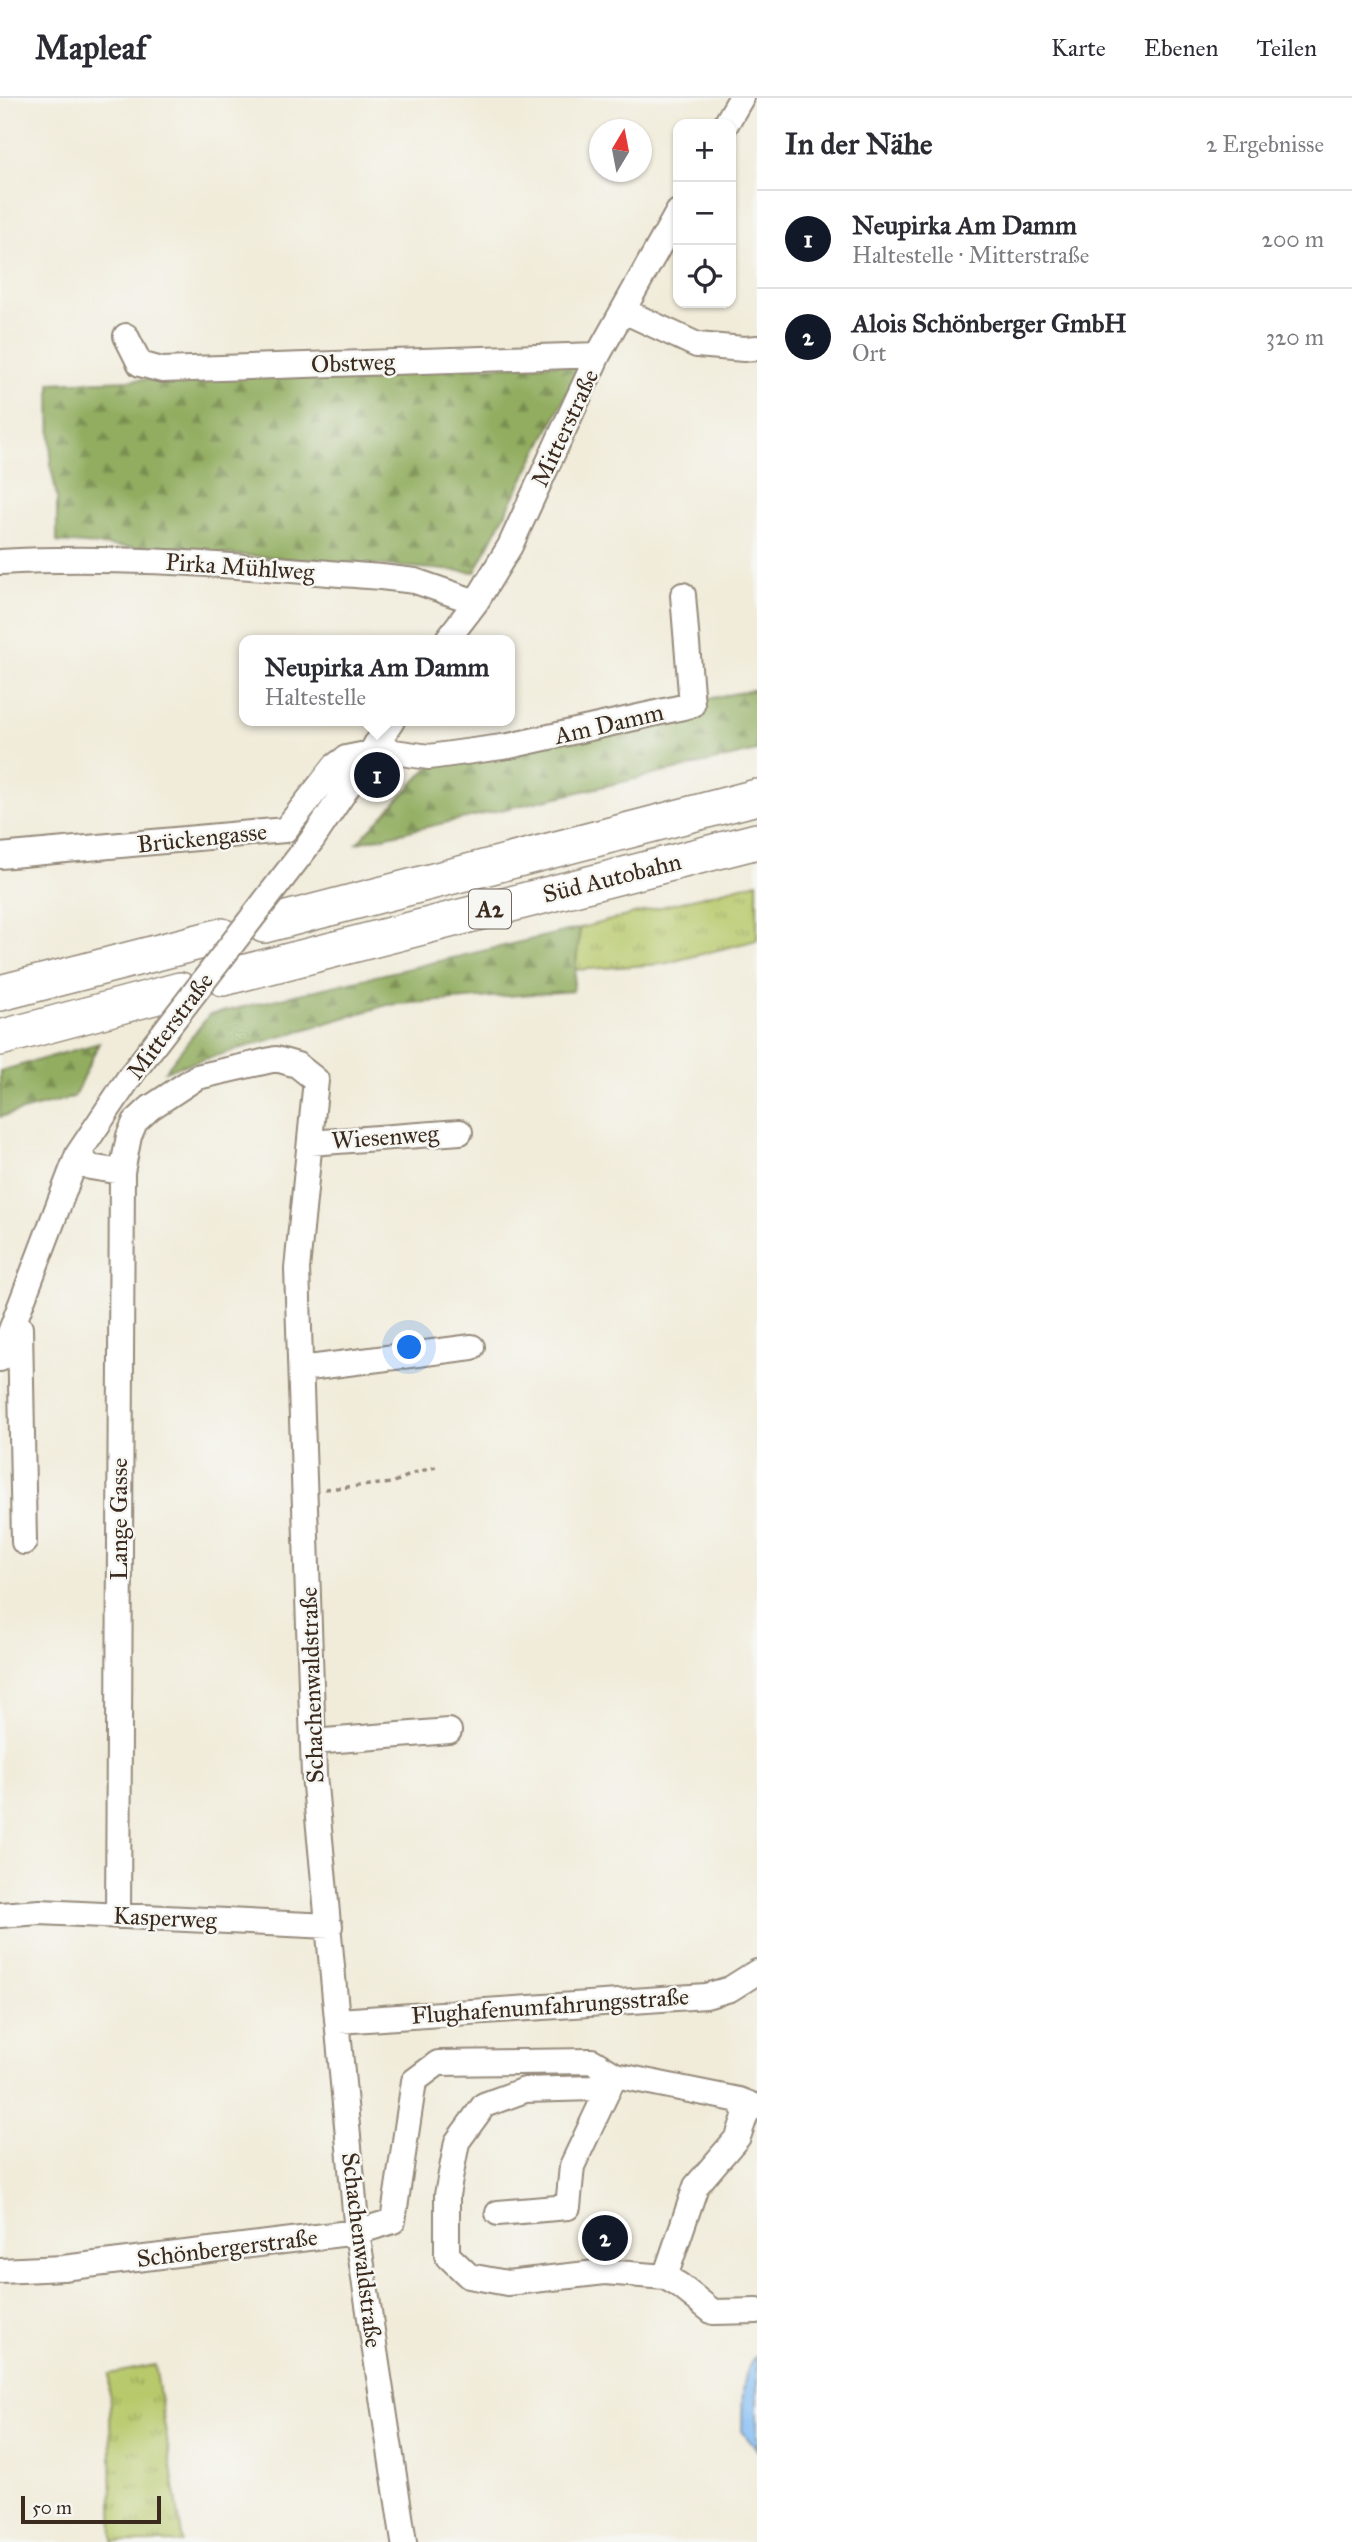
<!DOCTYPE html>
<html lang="de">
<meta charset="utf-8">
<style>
body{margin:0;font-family:"IM FELL Great Primer",serif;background:#f2f2f3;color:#2b2b33}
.controls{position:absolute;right:21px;top:21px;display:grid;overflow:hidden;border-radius:14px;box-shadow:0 2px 5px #0004}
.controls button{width:63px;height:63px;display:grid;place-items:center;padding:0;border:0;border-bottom:2px solid #e1e1e2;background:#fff;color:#2b2b33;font:35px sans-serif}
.compass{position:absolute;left:589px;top:21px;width:63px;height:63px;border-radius:50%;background:#fff;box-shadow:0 2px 5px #0004;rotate:10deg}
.scale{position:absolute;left:21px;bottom:18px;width:140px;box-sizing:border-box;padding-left:7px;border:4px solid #3b2a1e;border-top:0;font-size:19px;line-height:24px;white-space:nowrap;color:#3b2a1e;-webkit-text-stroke:5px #f6f6f2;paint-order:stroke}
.you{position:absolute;left:410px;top:1250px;width:24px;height:24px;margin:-18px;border:5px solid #fff;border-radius:50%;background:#1a73e8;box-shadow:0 0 0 10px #1a73e833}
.badge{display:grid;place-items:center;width:46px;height:46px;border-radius:50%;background:#111827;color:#fff;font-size:23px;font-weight:700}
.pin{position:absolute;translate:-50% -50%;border:4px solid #fff;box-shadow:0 2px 7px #0006}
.popup{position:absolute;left:239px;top:537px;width:276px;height:91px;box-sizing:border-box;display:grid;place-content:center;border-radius:14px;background:#fff;filter:drop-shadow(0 2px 5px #0005);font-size:23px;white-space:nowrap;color:#7c7c81}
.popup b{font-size:26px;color:#2b2b33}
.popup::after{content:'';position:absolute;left:50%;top:100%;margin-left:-14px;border:14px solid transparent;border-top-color:#fff}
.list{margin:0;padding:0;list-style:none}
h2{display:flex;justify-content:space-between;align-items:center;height:91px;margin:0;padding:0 28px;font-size:30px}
h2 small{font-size:23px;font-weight:400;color:#7c7c81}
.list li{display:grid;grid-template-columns:46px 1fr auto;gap:21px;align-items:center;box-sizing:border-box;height:98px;padding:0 28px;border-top:2px solid #e1e1e2}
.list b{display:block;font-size:26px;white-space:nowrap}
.list p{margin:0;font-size:23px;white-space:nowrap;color:#7c7c81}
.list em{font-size:23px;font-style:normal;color:#7c7c81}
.icon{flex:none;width:38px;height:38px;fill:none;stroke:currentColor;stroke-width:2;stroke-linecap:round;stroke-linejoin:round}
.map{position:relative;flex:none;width:757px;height:2444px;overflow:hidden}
header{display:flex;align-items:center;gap:42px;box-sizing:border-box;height:98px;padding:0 35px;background:#fff;border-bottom:2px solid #e1e1e2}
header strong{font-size:33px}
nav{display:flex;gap:38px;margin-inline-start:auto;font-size:24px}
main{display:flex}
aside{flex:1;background:#fff}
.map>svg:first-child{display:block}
</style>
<header>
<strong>Mapleaf</strong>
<nav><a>Karte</a><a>Ebenen</a><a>Teilen</a></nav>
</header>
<main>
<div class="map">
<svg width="757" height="2444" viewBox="0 0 757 2444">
<defs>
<pattern id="grass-tufts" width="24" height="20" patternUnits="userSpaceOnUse" patternTransform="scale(1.75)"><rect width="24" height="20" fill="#b8c96c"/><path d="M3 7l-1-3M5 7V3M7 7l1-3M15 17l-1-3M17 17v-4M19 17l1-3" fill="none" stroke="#97a358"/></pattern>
<pattern id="forest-firs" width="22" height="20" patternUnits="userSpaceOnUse" patternTransform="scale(1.75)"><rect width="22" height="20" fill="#92ad60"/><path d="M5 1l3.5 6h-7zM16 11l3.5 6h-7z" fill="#788d4f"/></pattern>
<pattern id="water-ripples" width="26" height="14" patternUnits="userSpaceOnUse" patternTransform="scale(1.75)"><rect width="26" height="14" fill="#82bdf4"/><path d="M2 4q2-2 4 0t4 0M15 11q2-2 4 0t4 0" fill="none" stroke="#6c9ac5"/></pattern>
</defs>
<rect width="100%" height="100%" fill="#f6f6f2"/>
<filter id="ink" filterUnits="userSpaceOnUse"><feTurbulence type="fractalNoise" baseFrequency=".0143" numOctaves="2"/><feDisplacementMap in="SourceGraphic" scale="14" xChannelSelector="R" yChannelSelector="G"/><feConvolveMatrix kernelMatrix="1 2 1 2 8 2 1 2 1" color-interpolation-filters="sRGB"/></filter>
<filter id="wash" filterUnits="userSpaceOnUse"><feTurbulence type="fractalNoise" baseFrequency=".00686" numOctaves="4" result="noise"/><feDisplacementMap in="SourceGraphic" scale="28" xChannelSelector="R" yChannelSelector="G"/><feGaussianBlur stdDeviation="1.57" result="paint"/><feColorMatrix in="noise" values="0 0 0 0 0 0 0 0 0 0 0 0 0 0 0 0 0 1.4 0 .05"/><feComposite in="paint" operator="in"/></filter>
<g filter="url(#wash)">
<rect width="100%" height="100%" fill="#f1ecda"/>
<!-- grass -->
<path fill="url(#grass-tufts)" stroke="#7a7a45" stroke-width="2" d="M757 784V842L663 866 575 872 580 830Z
M155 2267 183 2444H113L109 2276Z"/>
<!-- forest -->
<path fill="url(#forest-firs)" stroke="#666c3f" stroke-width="2" d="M583 265 475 474 57 444V400L51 368 50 285Z
M757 591V653L357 745 442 655Z
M580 830 573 893 387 907 165 973 209 917Z
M99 945 74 999 0 1019V973Z"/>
<!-- water -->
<path fill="url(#water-ripples)" stroke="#5e7489" stroke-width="2" d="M757 2257V2352L742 2333C743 2310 739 2274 757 2257Z"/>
</g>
<g filter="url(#ink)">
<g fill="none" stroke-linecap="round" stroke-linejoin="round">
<defs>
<path id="minor" d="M726 26 741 0
M624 213 697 247 744 251 757 250
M126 238 140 266 162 272 598 257
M0 464C127 456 255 470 381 479L415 483 476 504
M447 542 476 504 510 448 598 257 678 114
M376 646 394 654 429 659 509 648 692 607 683 497
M312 742 392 623
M0 758 285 732 335 668 346 660 371 655
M310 1045 460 1034
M78 1056 90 1069 122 1074 118 1818
M122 1074 129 1038 135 1024 150 1010 197 979 276 961 297 967 316 982 297 1171 314 1677 357 2134 404 2444
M14 1224 20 1230 24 1444
M0 1261 78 1056 131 977
M301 1271 472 1249
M313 1644 449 1633
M0 1817 40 1814 330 1828
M338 1923 706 1898 730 1891 757 1874
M615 1977 593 1990 525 1992 484 2007 457 2044 447 2097V2157L469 2178 507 2185 605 2174 665 2179 679 2187 713 2214 757 2213
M498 2115 568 2109 572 2068 615 1977
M0 2173 63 2170 357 2134 393 2123 414 1983 438 1965 592 1963 615 1977 739 2002 757 2009
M665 2179 696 2088 738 2039 746 2016 739 2002"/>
<path id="highway" d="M264 827 757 699
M223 880 757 743
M0 895 222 838
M0 940 180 892"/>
</defs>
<!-- minor casing -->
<use href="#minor" stroke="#968b7c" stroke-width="28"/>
<!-- highway casing -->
<use href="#highway" stroke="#968b7c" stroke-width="38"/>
<!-- path -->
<path stroke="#968b7c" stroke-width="3.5" stroke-dasharray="5 5" stroke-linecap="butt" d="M325 1391 392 1385 417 1374 436 1369"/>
<!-- minor -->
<use href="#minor" stroke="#fff" stroke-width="24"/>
<!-- highway -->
<use href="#highway" stroke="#fff" stroke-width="35"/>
<defs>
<path id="minor-bridge" d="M131 977 312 742"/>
</defs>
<!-- minor-bridge casing -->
<use href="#minor-bridge" stroke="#968b7c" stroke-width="28" stroke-linecap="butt"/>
<!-- minor-bridge -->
<use href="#minor-bridge" stroke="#fff" stroke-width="24"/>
</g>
</g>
<g text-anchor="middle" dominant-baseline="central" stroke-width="5" stroke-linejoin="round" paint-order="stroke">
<!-- shield labels -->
<rect fill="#f6f6f2" stroke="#73675e" stroke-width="2" x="469" y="791.5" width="42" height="39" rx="5"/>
<g font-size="23" font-weight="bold" fill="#3b2a1e">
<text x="490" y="811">A2</text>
</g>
<!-- street labels -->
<g font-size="24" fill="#3b2a1e" stroke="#f6f6f2">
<text transform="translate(353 265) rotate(-2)">Obstweg</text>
<text transform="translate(565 330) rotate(-65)">Mitterstraße</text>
<text transform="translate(240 469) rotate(4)">Pirka Mühlweg</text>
<text transform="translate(609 626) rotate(-13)">Am Damm</text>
<text transform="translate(202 740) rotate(-6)">Brückengasse</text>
<text transform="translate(612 780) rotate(-14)">Süd Autobahn</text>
<text transform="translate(170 928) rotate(-53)">Mitterstraße</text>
<text transform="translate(385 1039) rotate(-4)">Wiesenweg</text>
<text transform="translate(119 1421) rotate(-90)">Lange Gasse</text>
<text transform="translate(312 1587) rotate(-92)">Schachenwaldstraße</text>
<text transform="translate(165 1820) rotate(3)">Kasperweg</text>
<text transform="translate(550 1908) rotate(-4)">Flughafenumfahrungsstraße</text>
<text transform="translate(227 2150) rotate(-7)">Schönbergerstraße</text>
<text transform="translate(362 2152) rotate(83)">Schachenwaldstraße</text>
</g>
</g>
</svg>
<div class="controls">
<button>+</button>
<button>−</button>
<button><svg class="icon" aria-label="locate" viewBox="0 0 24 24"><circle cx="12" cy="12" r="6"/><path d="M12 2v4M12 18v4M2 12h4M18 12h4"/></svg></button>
</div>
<svg class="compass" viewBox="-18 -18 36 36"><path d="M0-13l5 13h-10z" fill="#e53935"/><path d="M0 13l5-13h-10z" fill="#7c7c81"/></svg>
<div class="scale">50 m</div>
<div class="you"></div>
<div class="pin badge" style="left:377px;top:677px">1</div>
<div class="popup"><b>Neupirka Am Damm</b>Haltestelle</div>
<div class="pin badge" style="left:605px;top:2140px">2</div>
</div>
<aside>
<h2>In der Nähe<small>2 Ergebnisse</small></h2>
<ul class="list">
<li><span class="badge">1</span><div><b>Neupirka Am Damm</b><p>Haltestelle · Mitterstraße</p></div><em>200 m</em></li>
<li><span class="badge">2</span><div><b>Alois Schönberger GmbH</b><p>Ort</p></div><em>320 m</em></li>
</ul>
</aside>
</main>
